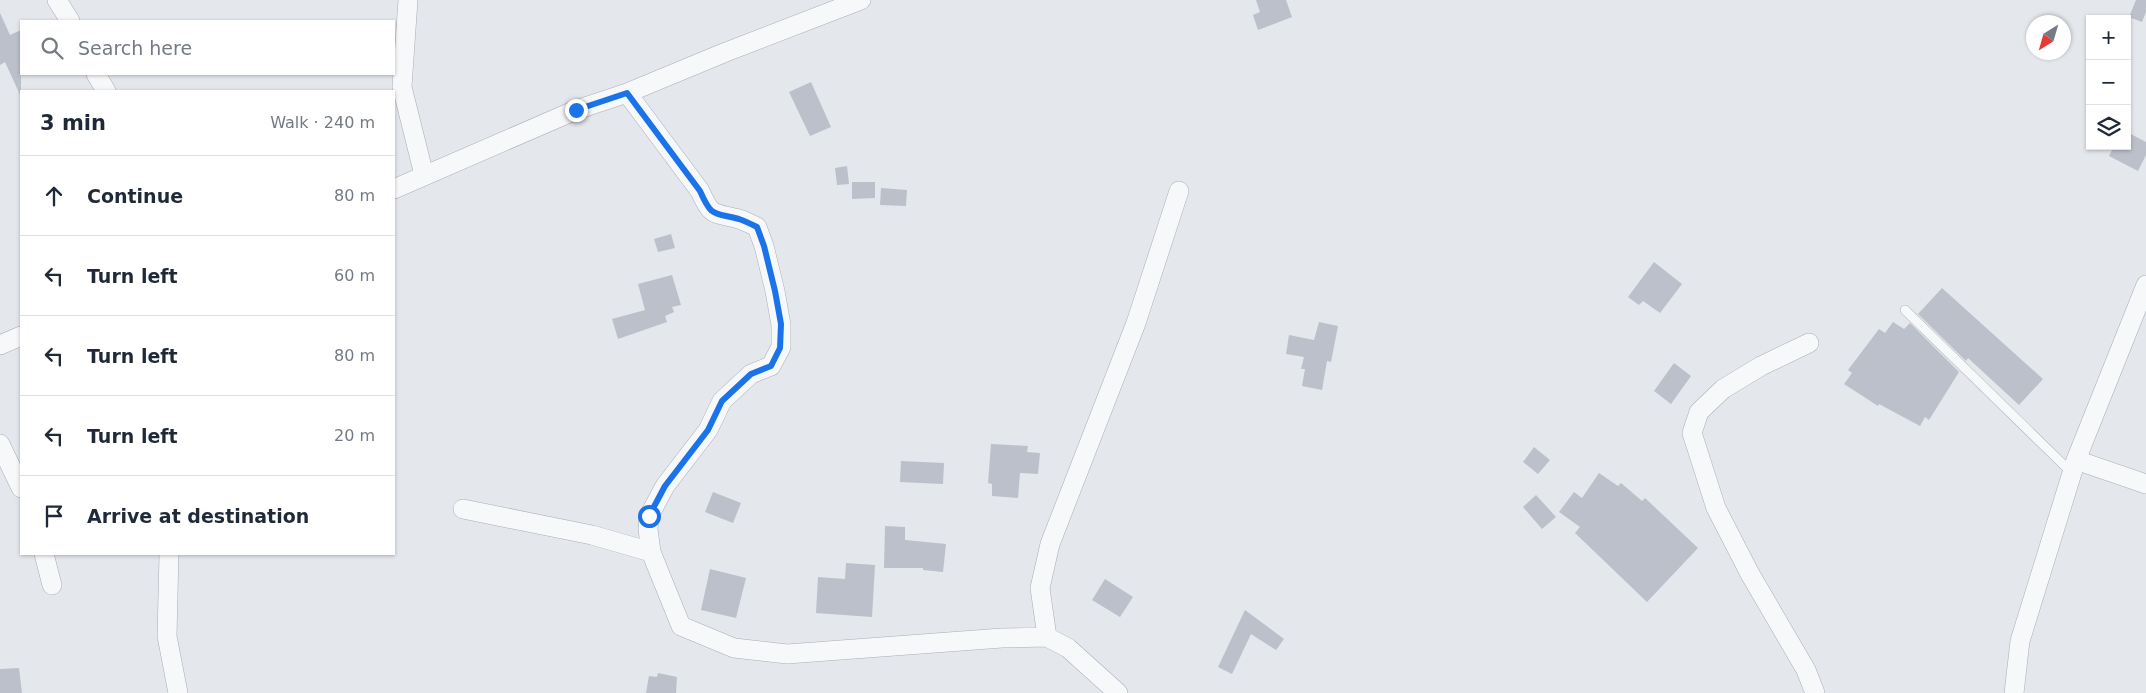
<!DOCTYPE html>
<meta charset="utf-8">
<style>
body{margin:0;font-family:"DejaVu Sans",sans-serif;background:#f6f6f7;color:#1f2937}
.controls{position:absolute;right:15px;top:15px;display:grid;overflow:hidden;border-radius:0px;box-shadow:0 1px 4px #0004}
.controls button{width:45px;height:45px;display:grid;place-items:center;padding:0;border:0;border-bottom:1px solid #e0e1e3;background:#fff;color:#1f2937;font:25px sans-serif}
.compass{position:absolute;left:2026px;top:15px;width:45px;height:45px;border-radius:50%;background:#fff;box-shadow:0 1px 4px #0004;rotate:217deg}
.stop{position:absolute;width:15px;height:15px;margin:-11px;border:4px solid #1a73e8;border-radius:50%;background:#fff}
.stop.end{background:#1a73e8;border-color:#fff;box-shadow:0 1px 5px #0008}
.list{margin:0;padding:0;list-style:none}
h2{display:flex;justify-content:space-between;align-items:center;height:65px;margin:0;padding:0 20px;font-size:21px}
h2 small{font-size:16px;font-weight:400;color:#747a83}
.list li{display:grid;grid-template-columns:32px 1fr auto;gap:15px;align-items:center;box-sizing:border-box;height:80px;padding:0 20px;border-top:1px solid #e0e1e3}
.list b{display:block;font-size:19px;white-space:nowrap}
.list em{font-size:16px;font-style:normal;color:#747a83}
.icon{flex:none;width:28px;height:28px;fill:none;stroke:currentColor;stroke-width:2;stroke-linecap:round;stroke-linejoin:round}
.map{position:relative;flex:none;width:2146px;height:693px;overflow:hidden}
.search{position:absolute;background:#fff;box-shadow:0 1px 4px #0004;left:20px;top:20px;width:375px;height:55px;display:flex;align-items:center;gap:12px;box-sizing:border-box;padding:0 18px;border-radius:0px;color:#747a83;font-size:19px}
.panel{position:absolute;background:#fff;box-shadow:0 1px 4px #0004;left:20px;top:90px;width:375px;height:465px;border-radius:0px}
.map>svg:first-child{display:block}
</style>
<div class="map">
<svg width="2146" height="693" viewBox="0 0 2146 693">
<rect width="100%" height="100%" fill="#e4e7ec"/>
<!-- building -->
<path fill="#bbc0ca" d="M1256 0H1286L1292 17 1258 30 1253 15 1260 12Z
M2136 0H2146V12L2142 22 2129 17Z
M0 13 10 35 21 30V97L5 62 0 65Z
M811 82 831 127 810 136 789 92Z
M2127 132 2146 142V155L2138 171 2109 156 2114 146H2127Z
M847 166 849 184 837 185 835 168Z
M852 182H875V198L852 199Z
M881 188 907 190 906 206 880 205Z
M671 234 675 248 658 252 654 239Z
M1654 262 1682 284 1660 313 1643 301 1639 305 1628 297Z
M672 275 681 305 672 307 674 312 665 316 667 322 618 339 612 319 645 310 638 284Z
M1942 288 2043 379 2019 405 1968 358 1966 361 1918 314Z
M1319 322 1338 326 1331 362 1327 361 1322 390 1302 386 1305 369H1301L1304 357 1286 354 1289 335 1314 340Z
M1893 322 1904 329 1910 323 1959 372 1929 420 1925 417 1920 426 1879 404 1878 406 1844 384 1852 373 1848 370 1879 329 1885 333Z
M1674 363 1691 376 1671 404 1654 391Z
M991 444 1028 446 1027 452 1040 453 1038 474 1020 473 1018 498 992 496V484L988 483Z
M1534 447 1550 460 1538 474 1523 462Z
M901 461 944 463 943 484 900 482Z
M1599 473 1618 486 1621 483 1642 501 1645 498 1698 548 1647 602 1575 533 1580 527 1559 512 1574 492 1582 498Z
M713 492 741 503 733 523 705 512Z
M1536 495 1556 517 1542 529 1523 507Z
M885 526 905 527V540L946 544 943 572 923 570V568H884Z
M846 563 875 565 872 617 816 613 818 577 845 579Z
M710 569 746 578 736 618 701 610Z
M1105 579 1133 597 1120 617 1092 600Z
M1245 610 1284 639 1276 650 1251 634 1232 674 1218 667Z
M19 668 22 693H0V669Z
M658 673 677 677 676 693H646L649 676 657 677Z"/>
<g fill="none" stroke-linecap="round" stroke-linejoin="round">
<defs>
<path id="lane" d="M1905 310 2072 473"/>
<path id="street" d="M57 0 70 21
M408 0 402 87 424 175
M96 74 106 91
M627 93 700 191C712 218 713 212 739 219 745 221 751 224 757 227L764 246 775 291 781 325V347L771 366 751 374 722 401 708 430 665 486 649 516 648 529 651 552 681 626 734 648 787 654 1002 638 1047 637 1068 648 1118 693
M394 189 576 110 627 93 726 52 861 0
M1809 343 1761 366 1723 389 1699 412 1692 433 1716 508 1750 574 1806 670 1815 693
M0 345 21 336
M0 444 21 488
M2076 460 2146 484
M463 509 592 535 651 552
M44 554 52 585
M169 554 167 636 178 693
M1047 637 1040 588 1050 544 1136 323 1179 191
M2014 693 2020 641 2076 460 2146 285"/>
</defs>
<!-- lane casing -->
<use href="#lane" stroke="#a9aeb7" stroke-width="10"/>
<!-- street casing -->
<use href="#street" stroke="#a9aeb7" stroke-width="20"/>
<!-- lane -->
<use href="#lane" stroke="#f7f8fa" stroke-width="9"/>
<!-- street -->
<use href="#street" stroke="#f7f8fa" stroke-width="19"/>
</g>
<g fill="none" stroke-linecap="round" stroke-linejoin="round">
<!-- route -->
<path stroke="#1a73e8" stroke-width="6" d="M576 110 627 93 700 191C712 218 713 212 739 219 745 221 751 224 757 227L764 246 775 291 781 324 780 348 771 366 751 374 722 401 708 430 665 486 649 516"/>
</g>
</svg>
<div class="controls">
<button>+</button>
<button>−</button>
<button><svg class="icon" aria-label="layers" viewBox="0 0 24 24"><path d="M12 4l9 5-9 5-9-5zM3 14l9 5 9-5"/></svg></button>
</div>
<svg class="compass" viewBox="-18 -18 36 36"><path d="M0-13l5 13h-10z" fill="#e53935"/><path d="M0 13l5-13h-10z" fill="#747a83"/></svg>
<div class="stop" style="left:649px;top:516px"></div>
<div class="stop end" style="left:576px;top:110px"></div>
<div class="search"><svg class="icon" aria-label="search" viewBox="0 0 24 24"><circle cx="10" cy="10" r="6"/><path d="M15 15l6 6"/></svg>Search here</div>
<section class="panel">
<h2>3 min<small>Walk · 240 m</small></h2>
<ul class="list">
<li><svg class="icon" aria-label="ahead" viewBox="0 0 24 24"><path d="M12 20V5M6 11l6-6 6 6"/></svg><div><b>Continue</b></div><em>80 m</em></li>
<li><svg class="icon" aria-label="left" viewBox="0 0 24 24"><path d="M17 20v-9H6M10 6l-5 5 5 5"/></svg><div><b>Turn left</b></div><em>60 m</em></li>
<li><svg class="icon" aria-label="left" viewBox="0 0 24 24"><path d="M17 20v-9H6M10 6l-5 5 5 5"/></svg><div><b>Turn left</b></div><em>80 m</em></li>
<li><svg class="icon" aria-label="left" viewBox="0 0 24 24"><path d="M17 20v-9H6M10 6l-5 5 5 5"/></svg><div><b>Turn left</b></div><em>20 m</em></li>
<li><svg class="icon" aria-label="arrive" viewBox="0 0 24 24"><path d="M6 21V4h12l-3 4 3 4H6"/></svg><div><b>Arrive at destination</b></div></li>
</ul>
</section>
</div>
